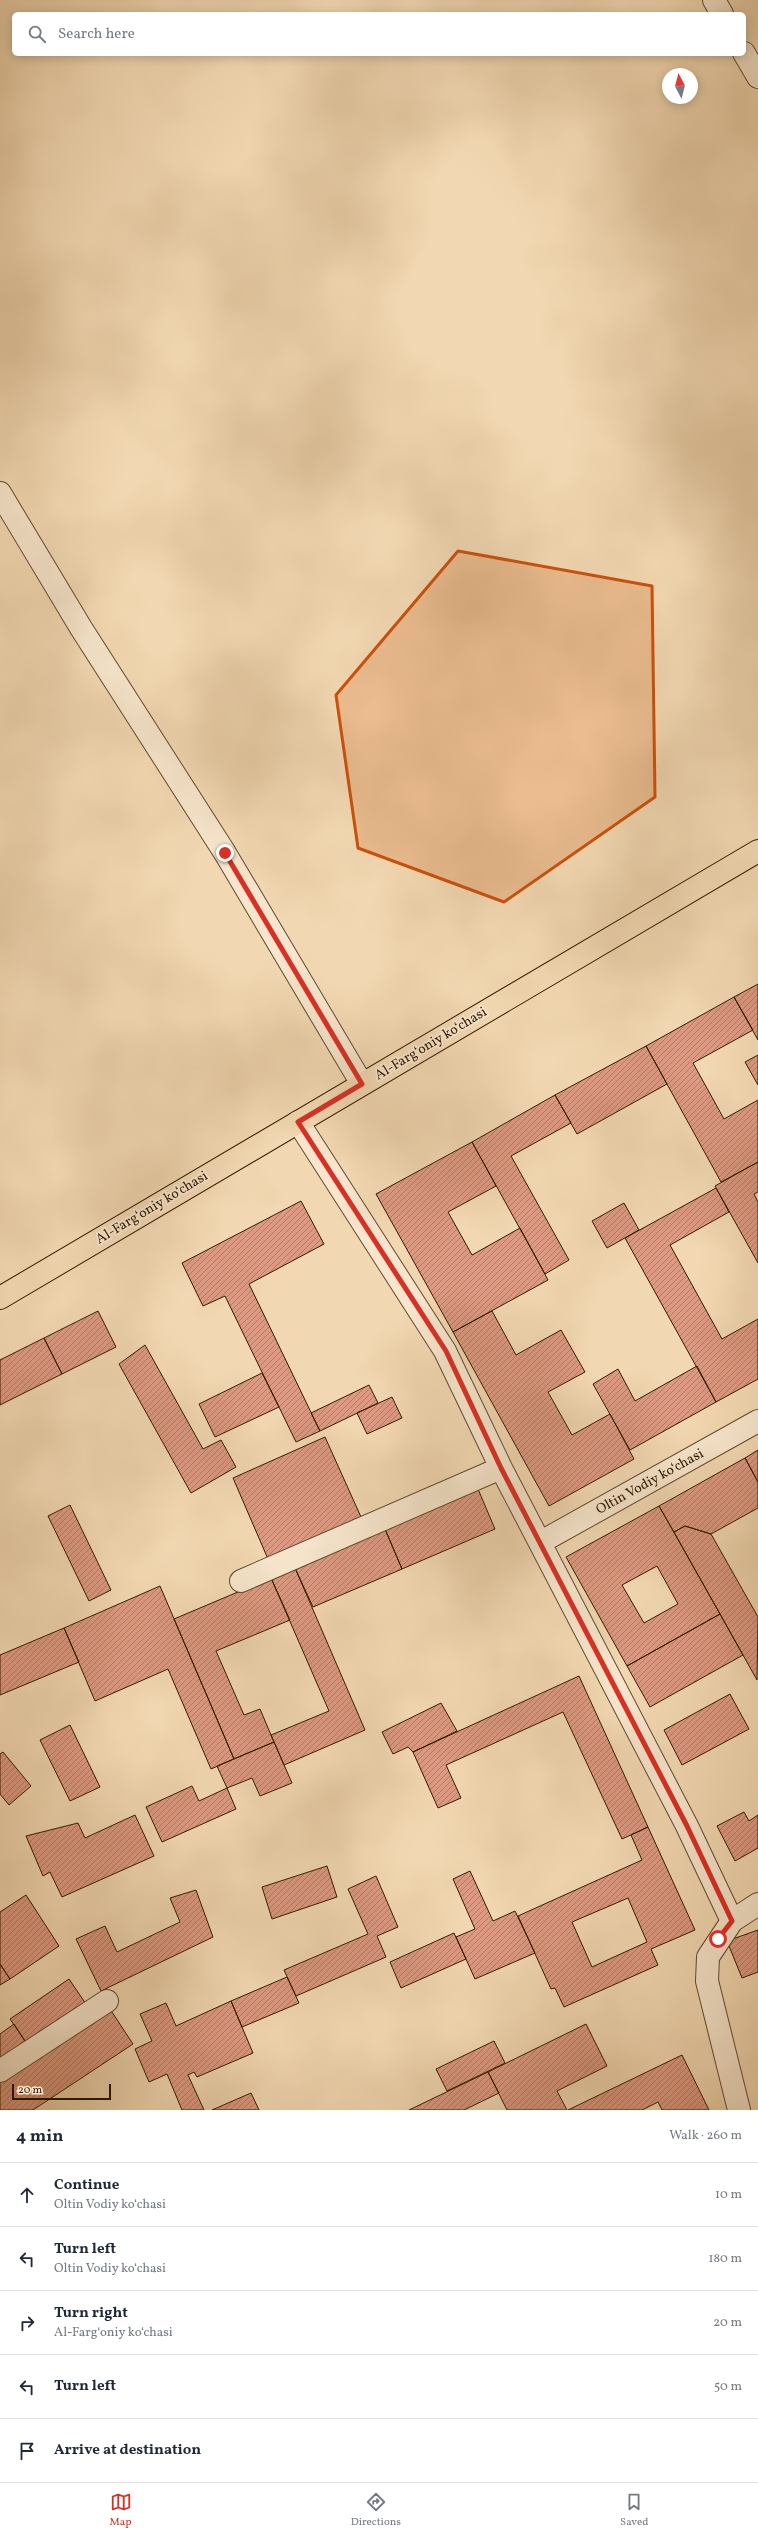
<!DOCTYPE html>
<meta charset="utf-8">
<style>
body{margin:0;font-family:Vollkorn,serif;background:#f6f6f7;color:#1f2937}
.compass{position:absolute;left:662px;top:68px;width:36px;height:36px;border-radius:50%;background:#fff;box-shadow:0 2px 10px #0003;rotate:353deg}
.scale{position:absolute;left:12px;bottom:10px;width:99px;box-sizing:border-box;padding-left:4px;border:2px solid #331a01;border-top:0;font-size:11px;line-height:14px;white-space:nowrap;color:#331a01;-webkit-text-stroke:3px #f7e6cd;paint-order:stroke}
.stop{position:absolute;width:12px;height:12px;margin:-9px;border:3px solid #d93025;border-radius:50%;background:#fff}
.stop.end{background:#d93025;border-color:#fff;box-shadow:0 1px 4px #0008}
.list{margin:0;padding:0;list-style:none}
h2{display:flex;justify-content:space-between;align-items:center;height:52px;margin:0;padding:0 16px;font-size:17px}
h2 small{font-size:13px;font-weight:400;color:#747a83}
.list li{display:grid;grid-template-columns:26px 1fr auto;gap:12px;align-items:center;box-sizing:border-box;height:64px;padding:0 16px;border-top:1px solid #e0e1e3}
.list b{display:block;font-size:15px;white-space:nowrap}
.list p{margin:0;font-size:13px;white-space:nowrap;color:#747a83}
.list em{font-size:13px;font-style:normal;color:#747a83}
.icon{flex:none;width:22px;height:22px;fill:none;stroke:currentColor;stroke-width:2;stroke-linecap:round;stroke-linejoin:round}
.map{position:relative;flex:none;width:758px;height:2110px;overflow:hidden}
.search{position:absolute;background:#fff;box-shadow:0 2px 10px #0003;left:12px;right:12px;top:12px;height:44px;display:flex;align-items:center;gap:10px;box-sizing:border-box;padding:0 14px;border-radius:6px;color:#747a83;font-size:15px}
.sheet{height:372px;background:#fff}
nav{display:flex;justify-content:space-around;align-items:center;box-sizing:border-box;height:56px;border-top:1px solid #e0e1e3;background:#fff;font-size:11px;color:#747a83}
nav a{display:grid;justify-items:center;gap:2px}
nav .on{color:#d93025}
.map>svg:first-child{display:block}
</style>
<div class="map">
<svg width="758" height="2110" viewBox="0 0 758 2110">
<defs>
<pattern id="building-hatch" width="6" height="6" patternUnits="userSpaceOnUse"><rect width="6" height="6" fill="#dd9981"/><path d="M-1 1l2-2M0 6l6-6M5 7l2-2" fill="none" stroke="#b47c67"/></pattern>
</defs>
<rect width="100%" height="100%" fill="#f2d8b2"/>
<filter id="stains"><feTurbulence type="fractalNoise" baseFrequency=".005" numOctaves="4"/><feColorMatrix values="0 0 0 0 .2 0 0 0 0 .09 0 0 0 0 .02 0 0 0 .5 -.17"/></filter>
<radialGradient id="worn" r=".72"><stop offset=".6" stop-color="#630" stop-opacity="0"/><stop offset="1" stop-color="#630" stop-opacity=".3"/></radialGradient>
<!-- building -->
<path fill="url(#building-hatch)" stroke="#331a01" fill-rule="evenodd" d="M758 984V1040L734 997Z
M734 997 753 1030 693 1063 724 1119 758 1100V1162L721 1182 646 1046Z
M646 1046 667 1084 577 1134 555 1095Z
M758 1055V1085L745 1062Z
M555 1095 571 1123 511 1156 569 1260 545 1274 472 1142Z
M472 1142 496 1186 448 1212 472 1255 520 1228 548 1280 453 1332 376 1194Z
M758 1162V1192L754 1194 758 1202V1263L715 1186Z
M716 1188 729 1212 670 1245 722 1339 758 1319V1379L716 1402 625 1238Z
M301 1201 324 1244 249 1284 320 1431 296 1442 225 1296 203 1306 182 1263Z
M624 1203 639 1230 607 1248 592 1221Z
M98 1311 116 1347 62 1374 44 1338Z
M492 1311 516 1355 561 1330 585 1372 548 1392 572 1435 610 1414 634 1459 549 1506 453 1332Z
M44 1338 62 1374 0 1405V1360Z
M145 1345 203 1449 221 1440 236 1467 191 1493 119 1364Z
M697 1366 716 1402 630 1450 593 1384 618 1369 635 1401Z
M262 1373 279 1407 215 1437 199 1404Z
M369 1385 378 1403 320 1431 311 1413Z
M392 1397 402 1418 367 1434 357 1413Z
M325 1437 361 1517 268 1559 233 1478Z
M758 1450V1482L745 1458Z
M745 1458 758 1482V1508L711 1534 685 1526 674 1532 659 1506Z
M478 1489 495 1529 402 1569 385 1529Z
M70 1505 111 1590 89 1601 48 1516Z
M659 1506 720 1614 627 1666 566 1557ZM657 1566 678 1604 644 1623 622 1585Z
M685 1526 711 1534 758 1617 757 1680 674 1532Z
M385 1529 402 1569 313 1607 295 1568Z
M295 1568 365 1730 284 1765 271 1735 329 1711 271 1578Z
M271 1578 290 1620 216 1651 244 1715 260 1709 274 1742 234 1759 174 1619Z
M160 1586 234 1759 211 1769 168 1669 95 1701 64 1628Z
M720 1614 743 1655 650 1707 627 1666Z
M64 1628 79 1662 0 1695V1655Z
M579 1676 648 1827 622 1839 563 1712 446 1765 461 1798 438 1808 413 1752Z
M730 1694 749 1729 682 1765 664 1730Z
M441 1703 457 1731 413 1752 408 1747 393 1754 382 1732Z
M70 1725 100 1787 70 1801 40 1740Z
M274 1742 292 1783 260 1796 252 1778 227 1788 217 1766Z
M3 1752 31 1786 9 1805 0 1794V1754Z
M192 1786 199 1801 227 1788 236 1809 162 1842 146 1807Z
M744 1812 749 1821 758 1815V1848L735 1861 717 1826Z
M135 1815 154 1856 62 1897 50 1872 43 1876 26 1836 78 1823 85 1838Z
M648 1827 695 1930 651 1949 658 1965 564 2007 555 1988 551 1989 518 1916 642 1860 631 1835ZM628 1898 647 1942 592 1967 572 1922Z
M327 1866 337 1897 272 1919 262 1887Z
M470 1871 493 1921 515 1911 535 1953 475 1979 456 1937 475 1929 453 1879Z
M376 1876 398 1927 377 1936 386 1957 296 1996 284 1970 368 1934 348 1889Z
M196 1890 213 1937 101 1991 76 1939 105 1926 117 1952 180 1922 170 1898Z
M26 1895 59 1946 10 1979 0 1964V1912Z
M758 1930V1972L742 1978 727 1941Z
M454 1933 466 1959 401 1988 390 1962Z
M0 1964 10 1979 0 1985Z
M287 1977 299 2003 242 2027 231 2001Z
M69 1979 86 2004 27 2044 10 2019Z
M231 2001 253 2053 197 2077 194 2072 188 2075 204 2110H182L167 2074 149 2082 135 2049 152 2041 140 2014 166 2003 176 2026Z
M108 2006 133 2044 33 2110H0V2077Z
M14 2024 27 2044 0 2062V2034Z
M586 2024 607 2066 557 2091 567 2110H507L488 2072Z
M494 2041 505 2063 447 2091 436 2069Z
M682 2055 709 2110H662L658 2102 642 2110H568Z
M488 2072 499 2093 464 2110H409Z
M251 2093 259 2110H212Z"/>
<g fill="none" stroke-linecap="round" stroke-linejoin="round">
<defs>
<path id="minor" d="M714 0 722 14
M744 53 758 77
M0 493 81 628 225 853 362 1084
M298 1122 445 1351 501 1468 687 1826 732 1921 708 1957 707 1981 739 2110
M541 1542 758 1421
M241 1581 501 1468
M732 1921 758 1904
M0 2071 107 2001"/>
<path id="major" d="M0 1298 758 851"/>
</defs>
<!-- minor casing -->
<use href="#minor" stroke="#634a2d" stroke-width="24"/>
<!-- major casing -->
<use href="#major" stroke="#331a01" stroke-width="24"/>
<!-- minor -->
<use href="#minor" stroke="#f7e6cd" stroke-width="22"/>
<!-- major -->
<use href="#major" stroke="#f2d8b2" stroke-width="22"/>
</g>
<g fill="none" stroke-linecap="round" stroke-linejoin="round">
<!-- route -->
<path stroke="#d93025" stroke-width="5" d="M225 853 362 1084 298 1122 446 1351 501 1468 687 1826 732 1921 718 1939"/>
</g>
<!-- marked area -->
<path fill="#cd500a" fill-opacity="0.2" stroke="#cd500a" stroke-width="3" stroke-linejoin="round" d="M458 551 652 586 655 797 504 902 358 848 336 695Z"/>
<g text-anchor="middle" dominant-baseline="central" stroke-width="4" stroke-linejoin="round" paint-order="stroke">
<!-- street labels -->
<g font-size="14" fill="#331a01" stroke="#f7e6cd">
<text transform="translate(431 1044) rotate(-31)">Al-Fargʻoniy koʻchasi</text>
<text transform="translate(152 1208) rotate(-31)">Al-Fargʻoniy koʻchasi</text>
<text transform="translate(650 1482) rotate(-29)">Oltin Vodiy koʻchasi</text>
</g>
</g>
<rect width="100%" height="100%" filter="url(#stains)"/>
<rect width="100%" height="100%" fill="url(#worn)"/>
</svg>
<svg class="compass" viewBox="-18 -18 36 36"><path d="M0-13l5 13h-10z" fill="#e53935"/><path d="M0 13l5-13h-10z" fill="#747a83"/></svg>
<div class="scale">20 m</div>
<div class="stop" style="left:718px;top:1939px"></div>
<div class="stop end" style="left:225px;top:853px"></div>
<div class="search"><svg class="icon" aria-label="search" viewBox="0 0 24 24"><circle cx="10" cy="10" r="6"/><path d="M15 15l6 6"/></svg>Search here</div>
</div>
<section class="sheet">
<h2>4 min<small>Walk · 260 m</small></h2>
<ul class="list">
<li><svg class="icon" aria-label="ahead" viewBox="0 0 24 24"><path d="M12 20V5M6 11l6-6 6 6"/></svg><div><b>Continue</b><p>Oltin Vodiy koʻchasi</p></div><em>10 m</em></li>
<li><svg class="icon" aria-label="left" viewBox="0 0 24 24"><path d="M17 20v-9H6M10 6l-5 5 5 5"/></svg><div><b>Turn left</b><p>Oltin Vodiy koʻchasi</p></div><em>180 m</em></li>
<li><svg class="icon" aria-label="right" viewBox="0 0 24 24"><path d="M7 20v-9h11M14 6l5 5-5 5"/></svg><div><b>Turn right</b><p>Al-Fargʻoniy koʻchasi</p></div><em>20 m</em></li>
<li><svg class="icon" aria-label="left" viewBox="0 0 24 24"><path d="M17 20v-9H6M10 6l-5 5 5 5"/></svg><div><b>Turn left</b></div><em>50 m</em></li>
<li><svg class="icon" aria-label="arrive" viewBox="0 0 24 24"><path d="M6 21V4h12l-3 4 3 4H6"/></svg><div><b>Arrive at destination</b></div></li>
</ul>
</section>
<nav>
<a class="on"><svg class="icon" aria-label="map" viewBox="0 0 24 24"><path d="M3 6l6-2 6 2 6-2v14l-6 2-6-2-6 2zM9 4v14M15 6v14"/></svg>Map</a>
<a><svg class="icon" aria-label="directions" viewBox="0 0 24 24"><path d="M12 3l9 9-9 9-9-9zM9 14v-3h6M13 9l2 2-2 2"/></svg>Directions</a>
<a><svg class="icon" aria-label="saved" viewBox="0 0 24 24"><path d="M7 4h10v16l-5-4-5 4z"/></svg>Saved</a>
</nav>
